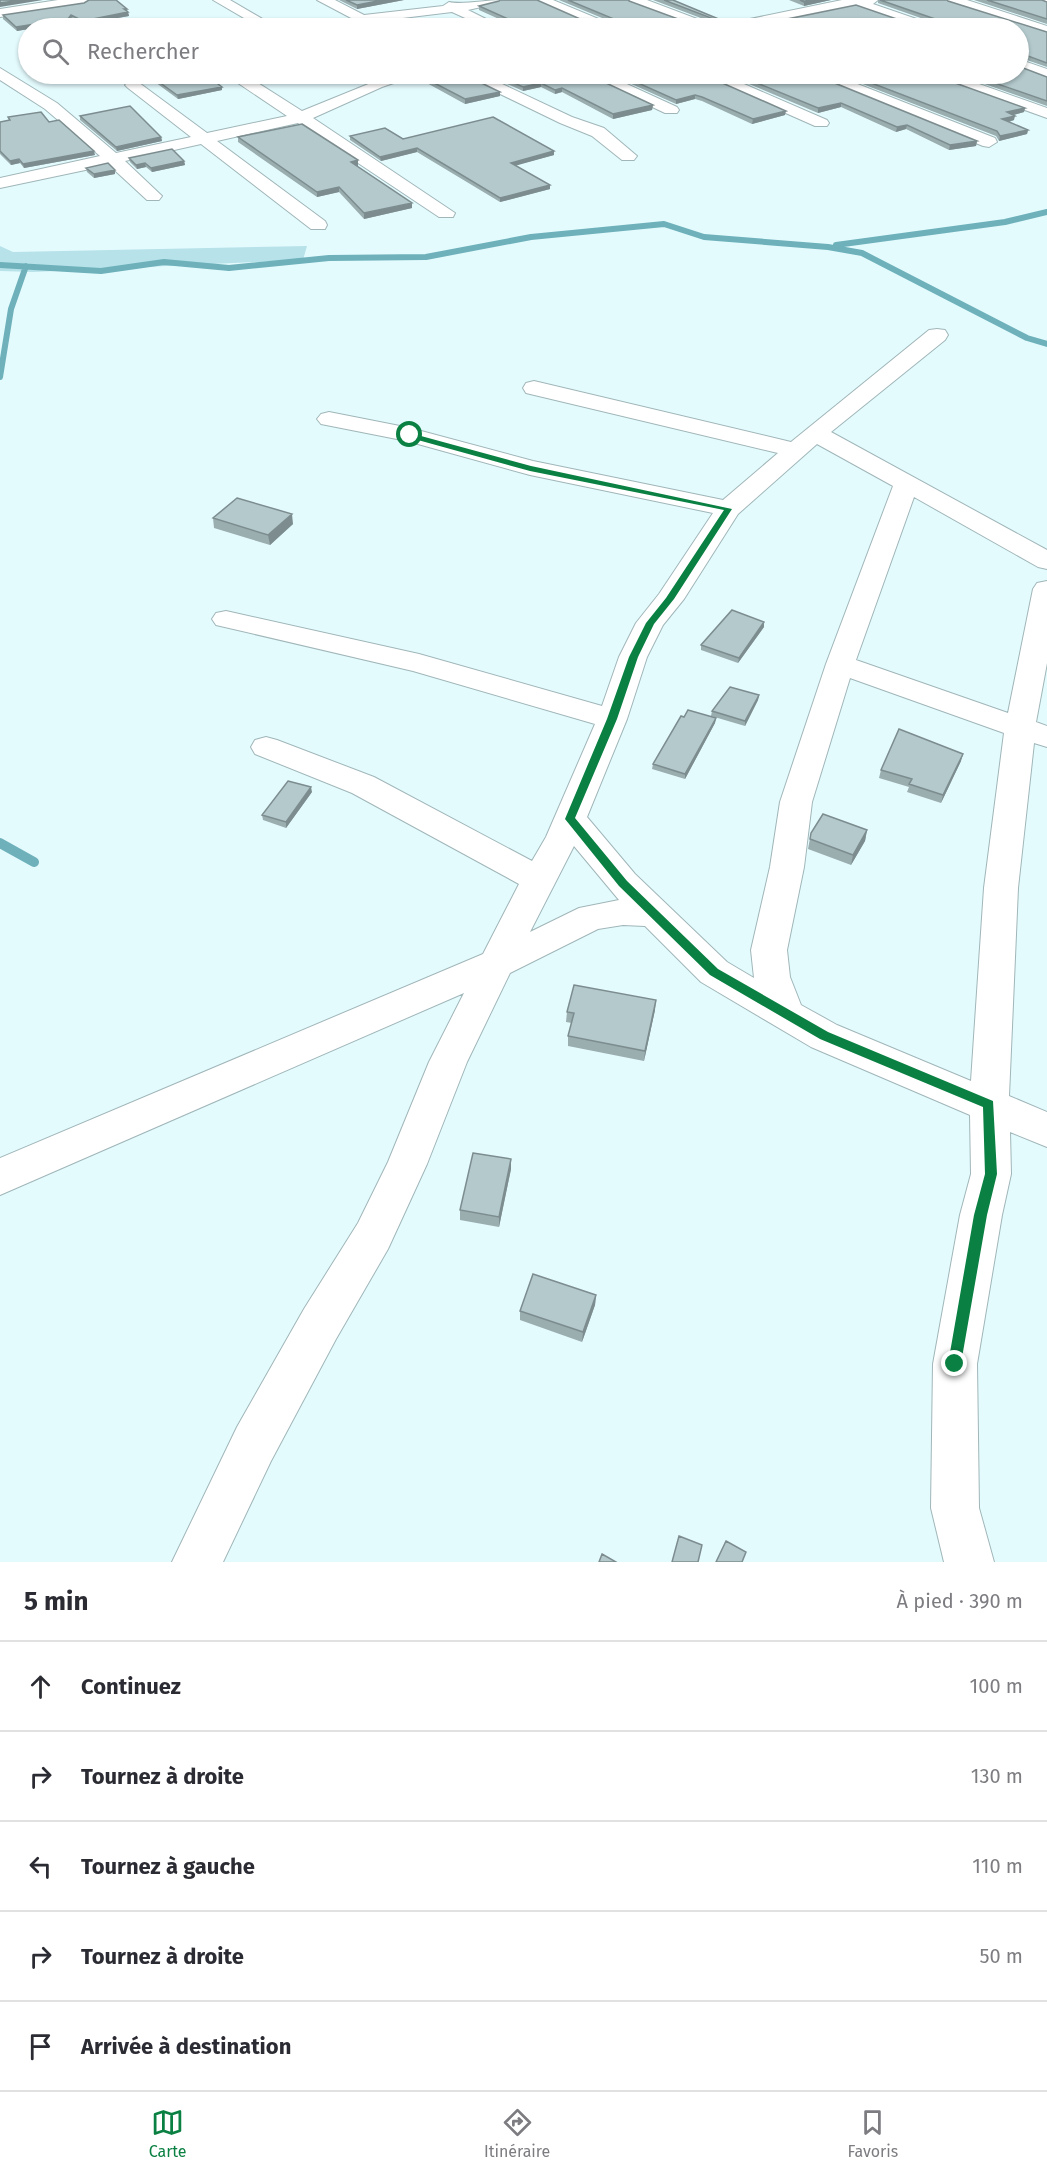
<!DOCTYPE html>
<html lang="fr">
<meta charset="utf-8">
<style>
body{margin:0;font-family:"Fira Sans",sans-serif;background:#f2f2f3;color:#2b2b33}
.stop{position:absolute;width:18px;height:18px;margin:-14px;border:4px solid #0b8043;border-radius:50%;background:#fff}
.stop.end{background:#0b8043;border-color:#fff;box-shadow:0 2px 6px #0008}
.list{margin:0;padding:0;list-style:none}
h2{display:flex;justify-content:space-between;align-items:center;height:78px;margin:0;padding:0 24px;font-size:26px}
h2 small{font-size:20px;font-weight:400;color:#7c7c81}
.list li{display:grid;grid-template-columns:39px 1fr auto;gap:18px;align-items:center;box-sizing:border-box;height:90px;padding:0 24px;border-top:2px solid #e1e1e2}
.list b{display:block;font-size:22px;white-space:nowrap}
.list em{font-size:20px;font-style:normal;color:#7c7c81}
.icon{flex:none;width:33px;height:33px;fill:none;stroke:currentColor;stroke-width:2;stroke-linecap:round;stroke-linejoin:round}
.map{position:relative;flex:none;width:1047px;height:1562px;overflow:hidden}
.search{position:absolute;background:#fff;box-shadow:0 2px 4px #0004;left:18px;right:18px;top:18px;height:66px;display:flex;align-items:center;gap:15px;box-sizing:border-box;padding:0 21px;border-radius:33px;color:#7c7c81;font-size:22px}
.sheet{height:528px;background:#fff}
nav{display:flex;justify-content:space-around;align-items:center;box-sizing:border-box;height:84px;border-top:2px solid #e1e1e2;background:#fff;font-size:16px;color:#7c7c81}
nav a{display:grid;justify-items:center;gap:3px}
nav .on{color:#0b8043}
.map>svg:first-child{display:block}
</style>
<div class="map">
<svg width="1047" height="1562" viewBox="0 0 1047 1562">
<rect width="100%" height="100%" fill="#e4fbfe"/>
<!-- green -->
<path fill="#b7e2e9" d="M0 246 13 252 307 246 303 260 33 272 0 271Z"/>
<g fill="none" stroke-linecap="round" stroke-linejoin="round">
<!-- stream-far1 -->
<path stroke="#6eb1ba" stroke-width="6" d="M836 245 1005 222 1047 212
M0 265 101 271 164 262 229 268 329 258 426 257 531 237 664 224 704 237 828 247 862 253 1027 338 1047 344
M0 377 11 309 26 266"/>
<!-- stream -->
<path stroke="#6eb1ba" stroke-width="10" d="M0 843 34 862"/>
<defs>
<path id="minor" d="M58 0H91L84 4 0 17V9Z
M213 0H230L278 28H261Z
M317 0H335L364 15 443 6 449 2C461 5 486 0 501 0L499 3 468 10 504 28H487L452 12 378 21 387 28H370Z
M534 0H553L613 25 615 28H597Z
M628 0H647L713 25 715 28H697L630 3Z
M842 0H878L873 4 934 25 936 28H917L856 7 745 28H719L726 24Z
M946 0H967L1047 26V35L948 3Z
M1037 0H1047V5Z
M1018 59 1047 69V79L1018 68Z
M0 68 57 103 116 153 191 137 128 88 125 85 128 82H138L207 133 287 116 229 77 227 74H244L302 111 393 74H413L411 77 382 87 313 118 455 213 453 217H439L298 123 217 141 325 221 327 225 325 229H311L201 144 125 161 162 196 159 200H147L109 165 0 188V178L100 156 45 109 0 80Z
M462 74H481L572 117 604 128 637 156 634 160H622L592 136 560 123 465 77Z
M586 74H605L677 107 679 110 677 113H665L589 77Z
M701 74H721L827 120 829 123 827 126H815L704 77Z
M812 74H832L995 138 997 142 989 147 983 146 815 77Z
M930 74H951L1047 108V118L933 77Z
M937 329 945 330 948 335 945 340 831 432 1047 550V569L1038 567 914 497 856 660 1008 713 1033 589 1037 583 1047 581V663L1036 722 1047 726V747L1034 743 1018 888 1009 1096 1047 1112V1147L1010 1132 1011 1174 1002 1215 977 1364 979 1508 994 1562H944L931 1508 933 1364 960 1215 971 1174 970 1115 811 1047 701 982 645 926 623 925 598 929 510 973 467 1062 427 1164 388 1249 336 1339 271 1461 223 1562H172L237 1427 304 1309 358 1223 388 1162 429 1062 464 993 0 1195V1158L483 954 519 884 352 793 255 754 251 747 255 740 266 737 277 740 374 777 532 861 546 837 595 724 413 671 216 625 212 619 216 613 226 611 419 654 602 706 619 657 636 623 659 594 713 513 530 475 407 441 321 424 317 419 321 414 329 412 410 428 533 461 723 500 778 453 526 393 523 388 526 383 534 381 791 442 929 330ZM817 444 893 486 826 664 780 802 770 867 751 950 754 978 727 962 635 874 587 817 627 719 647 657 663 625 684 599 738 514ZM850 678 1004 733 984 888 971 1081 837 1025 801 1005 790 977 787 950 804 867 812 802ZM574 846 619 900 579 908 530 932Z"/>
</defs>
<!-- minor casing -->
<use href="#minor" stroke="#a0b6b9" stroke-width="2"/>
<!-- minor -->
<use href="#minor" fill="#fff" fill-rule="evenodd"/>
</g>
<!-- wall -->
<path fill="#9aadaf" d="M339 0H404L357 9Z
M559 0H629V1L697 26 715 25 714 23 653 0H673L721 20V24L720 25 741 28H519L479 10V6L499 1 596 26 615 24 614 23Z
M789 0H831L804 6Z
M878 0H947L948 1 1047 32V67L1018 57 917 26 936 25 935 23 878 3Z
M974 0H1042L1047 2V24Z
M84 3 127 9 129 16 83 24 72 19 69 22 17 31 3 19V15Z
M144 74H226L227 78 213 80 222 87V90L178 99Z
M414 74H463L500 92V96L465 104 414 76Z
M485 74H587L653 105 652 110 613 119 562 92 555 94 541 87 523 91Z
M609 74H702L785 115 752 124 702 101 695 99 676 104Z
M725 74H814L815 75 977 141 976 146 949 150 906 129 896 132 841 107 818 113Z
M837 74H932L933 75 1025 108 1024 112 1013 115 1014 120 1009 122 1028 130 1027 134 999 141 996 136Z
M956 74H1018L1047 77V106Z
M80 116 161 137 162 141 117 151 80 120Z
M8 117 49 122 95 155 24 168 20 163 11 165 0 154V122L9 120Z
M350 136 403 139 554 151V155L516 165 550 189 500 202 417 152 381 161 350 140Z
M238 137 358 160V166H357L412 208 364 219 339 192 317 197 238 142Z
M129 158 184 161 185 165 152 172 146 167 137 169 130 162Z
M86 168 115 174 94 178 87 172Z
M213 518 293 524 270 545 214 528Z
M764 627 738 663 701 650V645Z
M759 695 758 700 745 726 711 716 712 711Z
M716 718 715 723 685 779 652 769 653 764Z
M961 761 941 803 907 792 909 787 879 778 881 770Z
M312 792 286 828 263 820 262 815Z
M867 830 865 841 851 865 808 849 811 833Z
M655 1010 644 1061 568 1046V1036L572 1023 566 1022 567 1012Z
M511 1169 499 1227 460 1220V1210Z
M596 1295 595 1305 582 1342 520 1320V1311Z"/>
<!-- shaded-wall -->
<path fill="#7d8d8f" d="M21 0H43L0 7V3Z
M383 0H404L357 9V5Z
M813 0H831L804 6V2Z
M128 12 129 16 83 24V21Z
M71 15 72 19 69 22 17 31 16 27Z
M226 74 227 78 210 81 209 77Z
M541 83V87L523 91V87Z
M222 87V90L178 99 177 95Z
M562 88V92L555 94V90Z
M500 92V96L465 104V99Z
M695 95V99L676 104V100Z
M841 103V107L818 113V108Z
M653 105 652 110 613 119V114Z
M1025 108 1024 112 1006 117 1007 112Z
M786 111 785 115 752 124 753 119Z
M1015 116 1014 120 1001 124 1002 119Z
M907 125 906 129 896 132 897 127Z
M1028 130 1027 134 999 141 1000 136Z
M161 137 162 141 117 151 116 147Z
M977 141 976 146 949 150 950 145Z
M417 148V152L381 161 380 157Z
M94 151 95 155 24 168 23 164Z
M554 151V155L511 167V163Z
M19 159 20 163 11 165 10 161Z
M358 160V166L352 167 351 162Z
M184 161 185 165 152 172 151 168Z
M145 163 146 167 137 169 136 165Z
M115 170V174L94 178V174Z
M550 185V189L500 202V198Z
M339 187V192L317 197V192Z
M412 203V208L364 219V213Z
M292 514 293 524 270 545 268 535Z
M764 622V627L738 663 739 658Z
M759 695 758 700 745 726V721Z
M716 718 715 723 685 779V774Z
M963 754 961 761 941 803 943 795Z
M311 787 312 792 286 828V822Z
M867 830 865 841 851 865 853 855Z
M656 1000 655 1010 644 1061 645 1051Z
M511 1159V1169L499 1227V1217Z
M596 1295 595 1305 582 1342 583 1332Z"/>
<!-- building -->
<path fill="#b3c9cc" stroke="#7d8d8f" stroke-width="1.5" d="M0 0H21L0 3Z
M89 0H116L127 9H124L128 12 83 21 71 15 68 19 16 27 3 15 84 3Z
M346 0H383L357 5Z
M500 0H537L596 26 617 24 614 19 568 0H629V1L697 26 717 25 741 28H528L479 6 499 1Z
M664 0H673L721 20 717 23 714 19Z
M800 0H813L804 2Z
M880 0H947L948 1 1047 32V63L1020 53 1018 54V28H743L856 5 917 26 939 24 935 19Z
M987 0H1042L1047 2V19Z
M1018 66 1047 77V101L969 74H1018Z
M148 74H226L209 77 222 87 177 95Z
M417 74H463L500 92 465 99Z
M494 74H587L653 105 613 114 562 88 555 90 541 83 523 87Z
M618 74H702L786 111 753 119 702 97 695 95 676 100Z
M735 74H814L815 75 977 141 950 145 907 125 897 127 841 103 818 108Z
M848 74H932L933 75 1025 108 1007 112 1015 116 1002 119 1028 130 1000 136 997 131Z
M130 106 161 137 116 147 80 116Z
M41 112 49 122 59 120 94 151 23 164 19 159 10 161 0 151V122L10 120 8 117Z
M493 117 554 151 511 163 550 185 500 198 417 148 380 157 350 136 385 128 403 139Z
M302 124 358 160 351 162 412 203 364 213 339 187 317 192 238 137Z
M172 149 184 161 151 168 145 163 136 165 129 158Z
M108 163 115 170 94 174 86 168Z
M237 498 292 514 268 535 213 518Z
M732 610 764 622 739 658 701 645Z
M730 687 759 695 745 721 712 711Z
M688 710 716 718 685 774 653 764 681 716 684 717Z
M899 729 963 754 943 795 909 784 912 779 881 770Z
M288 781 311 787 286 822 262 815Z
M823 814 867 830 853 855 810 839 811 833Z
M574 985 656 1000 645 1051 568 1036 574 1013 567 1012Z
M473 1153 511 1159 499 1217 460 1210Z
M533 1274 596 1295 583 1332 520 1311Z
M679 1536 702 1545 698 1562H672Z
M726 1541 746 1552 742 1562H716Z
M602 1554 616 1562H599Z"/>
<!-- route -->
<path fill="#0b8043" d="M410 433 531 466 732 509 674 599 654 624 638 657 617 719 575 818 627 881 718 969 828 1032 993 1101 997 1174 987 1215 960 1369 955 1371 950 1369 948 1364 974 1215 985 1174 983 1107 820 1039 710 975 619 886 565 819 607 719 629 657 646 623 666 598 724 510 530 471 407 437Z"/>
</svg>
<div class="stop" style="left:410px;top:435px"></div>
<div class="stop end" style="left:955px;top:1364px"></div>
<div class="search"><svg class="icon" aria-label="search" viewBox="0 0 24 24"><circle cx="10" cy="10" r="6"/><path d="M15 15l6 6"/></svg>Rechercher</div>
</div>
<section class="sheet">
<h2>5 min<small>À pied · 390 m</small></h2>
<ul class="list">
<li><svg class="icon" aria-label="ahead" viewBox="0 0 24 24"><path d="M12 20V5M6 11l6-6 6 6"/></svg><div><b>Continuez</b></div><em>100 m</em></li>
<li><svg class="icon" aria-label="right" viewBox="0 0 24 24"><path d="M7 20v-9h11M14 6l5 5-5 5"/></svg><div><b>Tournez à droite</b></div><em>130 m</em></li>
<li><svg class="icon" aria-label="left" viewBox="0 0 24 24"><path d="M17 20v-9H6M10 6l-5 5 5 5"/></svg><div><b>Tournez à gauche</b></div><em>110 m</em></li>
<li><svg class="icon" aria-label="right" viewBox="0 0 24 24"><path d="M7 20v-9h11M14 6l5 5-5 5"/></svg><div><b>Tournez à droite</b></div><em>50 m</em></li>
<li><svg class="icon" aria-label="arrive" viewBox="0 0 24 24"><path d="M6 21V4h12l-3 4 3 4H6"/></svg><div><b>Arrivée à destination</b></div></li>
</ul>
</section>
<nav>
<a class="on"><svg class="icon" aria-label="map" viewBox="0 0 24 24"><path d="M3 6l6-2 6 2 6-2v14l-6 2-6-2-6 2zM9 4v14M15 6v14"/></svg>Carte</a>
<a><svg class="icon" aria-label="directions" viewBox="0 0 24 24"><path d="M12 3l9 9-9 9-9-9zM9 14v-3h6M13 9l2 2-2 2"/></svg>Itinéraire</a>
<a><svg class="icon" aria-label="saved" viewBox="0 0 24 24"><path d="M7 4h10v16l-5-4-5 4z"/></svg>Favoris</a>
</nav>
